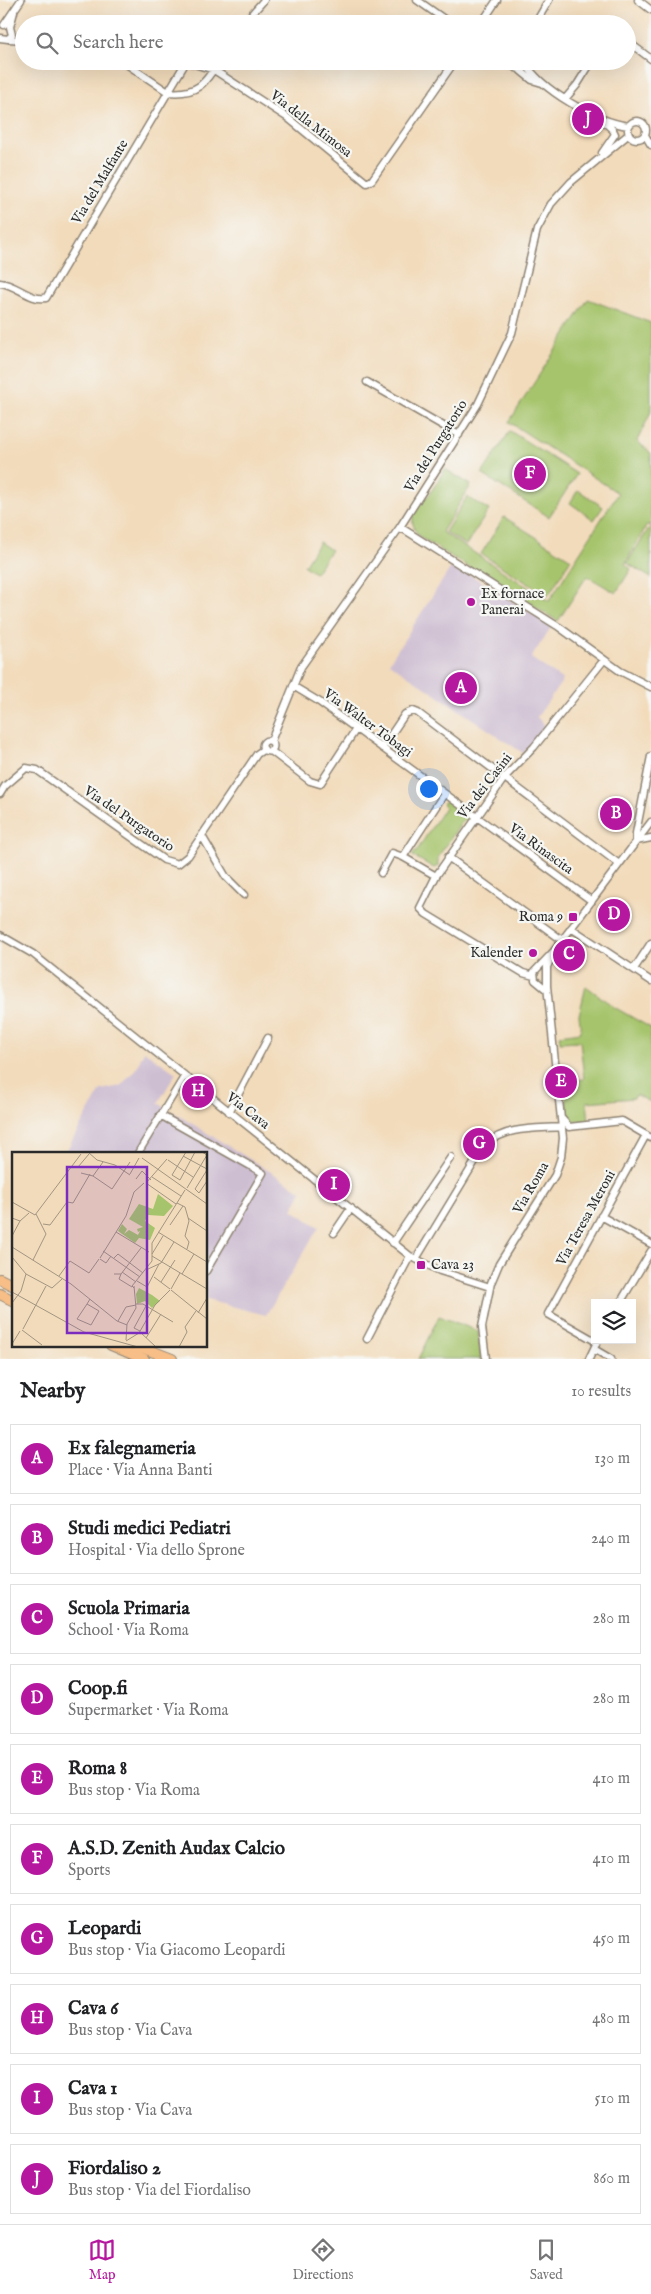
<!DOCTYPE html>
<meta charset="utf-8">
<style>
body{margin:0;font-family:"IM FELL English",serif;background:#f6f6f6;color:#202124}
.controls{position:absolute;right:15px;bottom:15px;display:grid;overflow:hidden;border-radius:0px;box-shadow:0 5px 20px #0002}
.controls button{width:45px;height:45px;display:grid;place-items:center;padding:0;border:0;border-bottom:1px solid #e0e0e0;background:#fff;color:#202124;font:25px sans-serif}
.you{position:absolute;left:428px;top:788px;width:18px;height:18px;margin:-12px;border:4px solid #fff;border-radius:50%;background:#1a73e8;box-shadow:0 0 0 8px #1a73e833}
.badge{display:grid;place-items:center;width:32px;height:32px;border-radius:50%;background:#b5179e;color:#fff;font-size:16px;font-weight:700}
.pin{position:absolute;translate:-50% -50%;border:2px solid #fff;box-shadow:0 1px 5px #0006}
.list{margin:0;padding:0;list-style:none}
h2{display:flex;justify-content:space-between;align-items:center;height:65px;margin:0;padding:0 20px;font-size:21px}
h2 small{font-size:16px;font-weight:400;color:#757577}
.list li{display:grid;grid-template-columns:32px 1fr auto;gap:15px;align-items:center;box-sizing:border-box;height:70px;margin:0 10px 10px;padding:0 10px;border:1px solid #e0e0e0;border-radius:0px}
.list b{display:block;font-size:19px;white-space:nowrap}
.list p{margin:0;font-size:16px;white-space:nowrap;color:#757577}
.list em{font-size:16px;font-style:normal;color:#757577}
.icon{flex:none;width:28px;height:28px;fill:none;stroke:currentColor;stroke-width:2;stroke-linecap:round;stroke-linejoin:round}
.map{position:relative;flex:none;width:651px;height:1359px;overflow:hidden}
.search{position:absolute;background:#fff;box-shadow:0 5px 20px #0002;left:15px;right:15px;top:15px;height:55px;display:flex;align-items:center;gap:12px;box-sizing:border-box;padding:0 18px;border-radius:28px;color:#757577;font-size:19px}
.sheet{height:865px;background:#fff}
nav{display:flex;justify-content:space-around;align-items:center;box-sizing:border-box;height:70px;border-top:1px solid #e0e0e0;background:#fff;font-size:14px;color:#757577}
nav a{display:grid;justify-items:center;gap:2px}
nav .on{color:#b5179e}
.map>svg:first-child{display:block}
</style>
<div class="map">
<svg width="651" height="1359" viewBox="0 0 651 1359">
<rect width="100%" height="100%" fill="#f6f6f2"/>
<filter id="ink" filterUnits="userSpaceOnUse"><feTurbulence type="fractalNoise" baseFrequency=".02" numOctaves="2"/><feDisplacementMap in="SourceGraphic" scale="10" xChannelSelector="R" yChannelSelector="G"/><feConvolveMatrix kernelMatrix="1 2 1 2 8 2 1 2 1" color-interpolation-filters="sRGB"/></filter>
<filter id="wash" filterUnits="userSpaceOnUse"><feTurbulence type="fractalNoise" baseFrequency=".0096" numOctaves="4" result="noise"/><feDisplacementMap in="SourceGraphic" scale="20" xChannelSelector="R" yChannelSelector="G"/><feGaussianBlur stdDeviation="1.12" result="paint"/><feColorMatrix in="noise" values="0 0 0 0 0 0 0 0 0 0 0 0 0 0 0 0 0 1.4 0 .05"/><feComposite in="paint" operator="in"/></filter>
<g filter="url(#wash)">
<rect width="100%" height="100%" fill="#f2dbbb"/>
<!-- industrial -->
<path fill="#cebed2" d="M453 564 552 626 531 658 563 680 537 717 545 726 523 753 389 663Z
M144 1051 176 1073 158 1103 302 1191 292 1210 319 1227 266 1315 206 1300V1153H65L101 1090 121 1086 137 1067Z"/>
<!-- green -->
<path fill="#a6c46c" stroke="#68784c" d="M588 299 651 323V412L637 441 651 453V525H647L625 564 631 569 616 593 587 576 558 621 421 538C406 522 414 511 425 496L427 497 429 495 445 469 471 485 442 532 549 601 618 493 509 422Z
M510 431 577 474 549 517 482 474Z
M578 490 603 507 594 520 570 503Z
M467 497 489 510 466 545 445 532Z
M504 517 571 559 548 596 481 554Z
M651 525V578L627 563Z
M319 542 331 550 315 573 304 566Z
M447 800 465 814 468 819 462 822 438 857V866L434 868 413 856V853L416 852 445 807 442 804Z
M586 986 614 1007 651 1028V1102L636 1095 634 1098 587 1102 589 1121 574 1122 567 1113 566 1081 584 1079 580 1041 560 1042 559 1035 581 1032 579 1015Z
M439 1316 478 1331 481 1359H418Z"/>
</g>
<g filter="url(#ink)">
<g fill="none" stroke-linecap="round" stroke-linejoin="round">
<defs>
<path id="minor" d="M417 0 451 24
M638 0 651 10
M243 24 264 0
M481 24 497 0
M535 24 549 0
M4 25 21 0
M0 38 8 39 12 35 10 27 14 12
M9 39 24 40
M627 41 651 59
M122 61 168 92
M184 61 214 70 288 118 367 183 372 180 455 61
M503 61 516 68
M517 61 516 68 523 70
M524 61C540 90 597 122 629 126
M521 71 532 80 542 83
M168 92C197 95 205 84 219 61
M565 99 577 85 592 61
M628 130a9 9 0 1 1 18 0a9 9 0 1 1-18 0Z
M645 135 651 145
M602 153 615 134 613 130 603 121
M0 283C16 284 30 301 46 298L186 62
M367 382 459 435
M400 527 559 627 620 671 651 687
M293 686 318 701 592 901
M262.5 746a5.5 5.5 0 1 1 11 0a5.5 5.5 0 1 1-11 0Z
M271 741 301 667 400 527 478 404 512 333 537 230 551 204 571 182 629 134
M382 748 405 714 413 711 418 713 619 864
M271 751 310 781 320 784 356 729
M0 794 5 786 26 768 37 770 164 860 178 864 188 856 257 754 264 749
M202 836 226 877 244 895
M636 841V833L651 756
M636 841 651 838
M403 857 444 794
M448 857 562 940
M381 873 392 853 403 857 436 876 505 777 534 747 604 660
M436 876 420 908 426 914 523 973 534 976
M571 928 651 981
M0 935 33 954 410 1256 440 1271 490 1287
M634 969 651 943
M547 990 535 980 534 972 554 951 651 822
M229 1112 268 1038
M160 1115 263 1173 206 1271
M562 1119 569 1127 622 1121 651 1138
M138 1153 184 1077
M601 1216 651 1244
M334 1233 351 1208
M393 1243 451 1157
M416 1259 485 1145C507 1126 535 1129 562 1127
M620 1303 651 1251
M367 1339 410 1256
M597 1342 548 1314 646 1135
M594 1349 611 1359
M486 1359 482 1327 491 1283 499 1264 555 1175 561 1157 563 1138 547 986V967L554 951
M589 1359 598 1340"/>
<path id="highway" d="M0 1279 14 1286
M0 1294 14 1301
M111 1345 144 1359
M136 1345 172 1359"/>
</defs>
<!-- minor casing -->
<use href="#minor" stroke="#8e8373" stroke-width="9"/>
<!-- highway casing -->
<use href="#highway" stroke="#8e8373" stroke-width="12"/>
<!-- minor -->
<use href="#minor" stroke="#fff" stroke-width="6"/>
<!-- highway -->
<use href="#highway" stroke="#f7be87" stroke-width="10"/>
</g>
</g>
<!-- markers -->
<g fill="#b5179e" stroke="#f6f6f2" stroke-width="2">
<circle cx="471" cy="602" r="5"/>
<rect x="568" y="912" width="10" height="10" rx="2.5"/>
<circle cx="533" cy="953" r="5"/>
<rect x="416" y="1260" width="10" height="10" rx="2.5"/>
</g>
<g text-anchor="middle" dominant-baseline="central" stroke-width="4.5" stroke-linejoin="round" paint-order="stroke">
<!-- street labels -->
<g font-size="14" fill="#2b2b2b" stroke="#f6f6f2">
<text transform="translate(311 124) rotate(38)">Via della Mimosa</text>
<text transform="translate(100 182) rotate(-59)">Via del Malfante</text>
<text transform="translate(436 446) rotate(-58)">Via del Purgatorio</text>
<text transform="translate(368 723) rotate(36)">Via Walter Tobagi</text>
<text transform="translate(485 786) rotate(-52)">Via dei Casini</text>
<text transform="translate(129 819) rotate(34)">Via del Purgatorio</text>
<text transform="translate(541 849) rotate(36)">Via Rinascita</text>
<text transform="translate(248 1111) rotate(38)">Via Cava</text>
<text transform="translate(531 1188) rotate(-60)">Via Roma</text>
<text transform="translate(586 1218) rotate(-61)">Via Teresa Meroni</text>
</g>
<!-- poi labels -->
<g font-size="14" fill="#2b2b2b" stroke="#f6f6f2" text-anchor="start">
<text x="481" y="594">Ex fornace<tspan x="481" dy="16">Panerai</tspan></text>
<text x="563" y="917" text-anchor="end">Roma 9</text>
<text x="523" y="953" text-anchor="end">Kalender</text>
<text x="431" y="1265">Cava 23</text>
</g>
</g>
<!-- overview -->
<g transform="translate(12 1152)">
<rect width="195" height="195" fill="#f2dbbb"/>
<path d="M146 42 161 54 152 64 136 63 133 69 143 76 138 88 127 86 123 91 106 79 110 72 115 77 112 82 117 78 126 83 128 79 126 80 125 77 131 75 117 67 127 52 141 57ZM127 136 140 143 148 149 140 156 133 149 125 152 124 142Z" fill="#a6c46c"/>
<path fill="none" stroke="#a29581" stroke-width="1" d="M76 0 85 8 103 13 118 23M174 0 160 23 168 28 183 0M171 4 195 17M130 6 195 52M156 8 181 25M66 15 77 2M195 18 183 37 187 41 195 29M69 21 81 24 100 37 118 10M118 22 127 6M81 24 91 10M140 25 169 44M124 27 130 19 139 28M134 31 164 52M134 31 155 7M175 36 195 3 190 0M0 50 23 63 69 2M165 51 173 55 177 69 173 84 177 90 175 97M0 66 8 69 17 61M176 66 195 79M31 72 38 73 55 50 61 51 78 22M158 73 171 54M104 80 137 100M146 80 195 110M0 84 8 69M0 95 59 132 105 169 115 173M91 99 128 125M140 102 151 84M140 104 195 137M0 105 14 122 40 136 50 127M88 106 114 64 122 40 132 31M102 106 106 102 131 121M88 107 94 111 99 104M21 108 34 82 24 62M134 118 149 111 162 90M110 120 124 130M102 122H109L129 96M109 122 107 127 120 135M170 122 182 102M47 124 58 109 77 121 87 107M142 125 158 137M125 129 135 135 147 112M149 130 163 108M122 136 120 134 140 109V91L173 38M159 137 168 121M159 138 195 167M0 140 72 180 126 195M0 151 9 139 14 122M75 152 87 159 79 173 65 167 75 152 78 147M124 152H131L161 170M186 161 195 146M106 169 114 155 124 153M11 177 34 134M10 178 30 193M128 179 122 176 134 154M128 180 144 195M134 186 149 162M114 188 115 172 124 156 122 134M114 189 127 181 143 153 158 138M0 192 8 179M167 195 175 180 173 175 184 159"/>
<path fill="#7b2cbf" fill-opacity="0.15" stroke="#7b2cbf" stroke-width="2.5" d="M55 15H135V181H55Z"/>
<rect width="195" height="195" fill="none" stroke="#2b2b2b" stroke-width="2.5"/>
</g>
</svg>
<div class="controls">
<button><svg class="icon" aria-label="layers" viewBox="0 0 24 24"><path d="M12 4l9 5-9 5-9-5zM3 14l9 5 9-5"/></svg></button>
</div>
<div class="you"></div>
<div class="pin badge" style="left:461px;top:688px">A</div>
<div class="pin badge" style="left:616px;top:814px">B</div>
<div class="pin badge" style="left:569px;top:955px">C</div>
<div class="pin badge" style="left:614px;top:915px">D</div>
<div class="pin badge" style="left:561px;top:1082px">E</div>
<div class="pin badge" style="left:530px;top:474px">F</div>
<div class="pin badge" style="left:479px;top:1144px">G</div>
<div class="pin badge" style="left:198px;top:1092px">H</div>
<div class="pin badge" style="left:334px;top:1185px">I</div>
<div class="pin badge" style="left:588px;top:119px">J</div>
<div class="search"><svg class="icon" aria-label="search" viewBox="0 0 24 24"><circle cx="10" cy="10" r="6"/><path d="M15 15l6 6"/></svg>Search here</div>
</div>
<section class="sheet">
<h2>Nearby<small>10 results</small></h2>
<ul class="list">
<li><span class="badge">A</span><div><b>Ex falegnameria</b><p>Place · Via Anna Banti</p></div><em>130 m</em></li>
<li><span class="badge">B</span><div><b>Studi medici Pediatri</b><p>Hospital · Via dello Sprone</p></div><em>240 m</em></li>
<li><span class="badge">C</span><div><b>Scuola Primaria</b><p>School · Via Roma</p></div><em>280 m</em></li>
<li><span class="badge">D</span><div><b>Coop.fi</b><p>Supermarket · Via Roma</p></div><em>280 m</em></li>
<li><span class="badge">E</span><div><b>Roma 8</b><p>Bus stop · Via Roma</p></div><em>410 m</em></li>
<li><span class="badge">F</span><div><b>A.S.D. Zenith Audax Calcio</b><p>Sports</p></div><em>410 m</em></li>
<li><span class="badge">G</span><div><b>Leopardi</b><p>Bus stop · Via Giacomo Leopardi</p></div><em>450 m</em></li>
<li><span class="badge">H</span><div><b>Cava 6</b><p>Bus stop · Via Cava</p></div><em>480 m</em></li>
<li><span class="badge">I</span><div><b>Cava 1</b><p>Bus stop · Via Cava</p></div><em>510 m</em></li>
<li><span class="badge">J</span><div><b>Fiordaliso 2</b><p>Bus stop · Via del Fiordaliso</p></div><em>860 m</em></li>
</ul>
</section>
<nav>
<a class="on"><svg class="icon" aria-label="map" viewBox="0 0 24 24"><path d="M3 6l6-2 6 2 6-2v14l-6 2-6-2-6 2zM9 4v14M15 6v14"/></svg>Map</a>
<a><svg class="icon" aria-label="directions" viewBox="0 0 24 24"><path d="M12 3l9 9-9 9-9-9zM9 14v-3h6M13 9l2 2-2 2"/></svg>Directions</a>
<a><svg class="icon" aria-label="saved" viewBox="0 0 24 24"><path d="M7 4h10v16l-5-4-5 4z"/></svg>Saved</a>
</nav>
